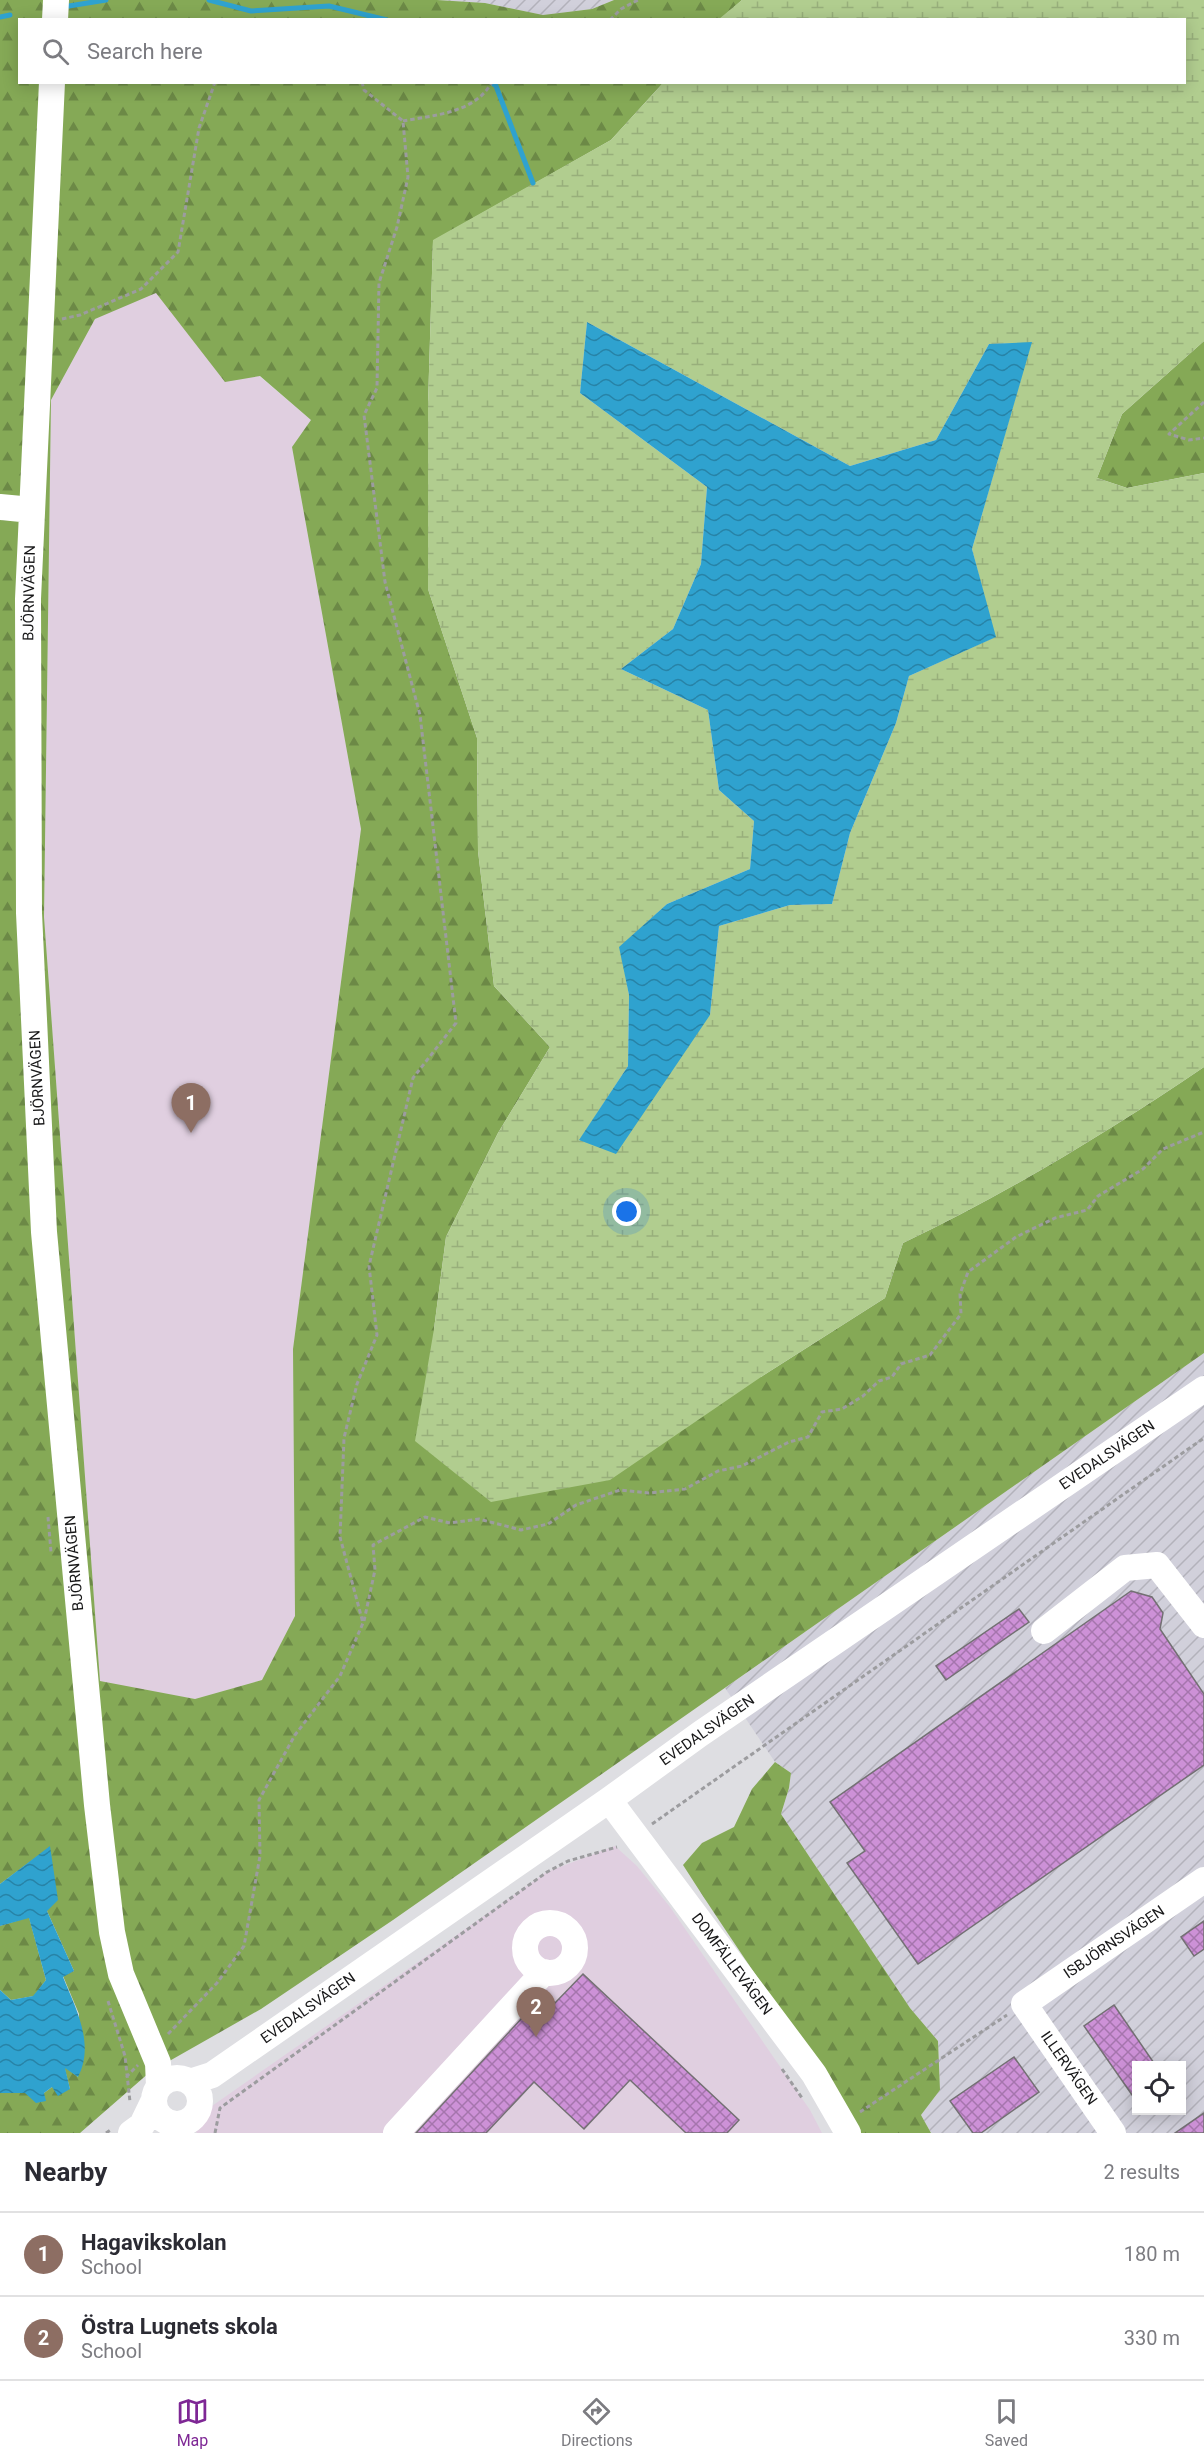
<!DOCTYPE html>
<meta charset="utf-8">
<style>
body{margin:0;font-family:Roboto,sans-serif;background:#f7f7f7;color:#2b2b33}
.controls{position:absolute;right:18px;bottom:18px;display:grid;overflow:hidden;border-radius:0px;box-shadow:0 3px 15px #0003}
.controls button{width:54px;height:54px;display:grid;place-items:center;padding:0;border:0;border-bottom:2px solid #e1e1e2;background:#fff;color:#2b2b33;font:30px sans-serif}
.you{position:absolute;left:627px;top:1212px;width:21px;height:21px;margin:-15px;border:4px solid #fff;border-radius:50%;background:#1a73e8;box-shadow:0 0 0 9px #1a73e833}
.badge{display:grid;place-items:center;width:39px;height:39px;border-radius:50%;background:#7e2795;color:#fff;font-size:20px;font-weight:700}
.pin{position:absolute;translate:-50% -50px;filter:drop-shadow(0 2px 3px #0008)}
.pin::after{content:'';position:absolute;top:32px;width:21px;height:18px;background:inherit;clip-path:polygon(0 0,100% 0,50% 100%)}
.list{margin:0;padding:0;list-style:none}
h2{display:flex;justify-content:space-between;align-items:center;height:78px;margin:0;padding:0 24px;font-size:26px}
h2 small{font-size:20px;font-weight:400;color:#7c7c81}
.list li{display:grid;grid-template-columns:39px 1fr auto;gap:18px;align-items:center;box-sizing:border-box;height:84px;padding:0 24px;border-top:2px solid #e1e1e2}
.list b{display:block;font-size:22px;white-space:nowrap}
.list p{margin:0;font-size:20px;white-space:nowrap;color:#7c7c81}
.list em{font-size:20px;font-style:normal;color:#7c7c81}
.icon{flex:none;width:33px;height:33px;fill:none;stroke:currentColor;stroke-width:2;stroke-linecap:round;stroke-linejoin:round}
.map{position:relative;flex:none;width:1204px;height:2133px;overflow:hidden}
.search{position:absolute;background:#fff;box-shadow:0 3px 15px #0003;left:18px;right:18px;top:18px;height:66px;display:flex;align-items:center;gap:15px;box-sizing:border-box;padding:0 21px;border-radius:0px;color:#7c7c81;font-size:22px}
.sheet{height:246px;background:#fff}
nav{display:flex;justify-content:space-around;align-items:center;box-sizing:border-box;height:84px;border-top:2px solid #e1e1e2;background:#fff;font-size:16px;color:#7c7c81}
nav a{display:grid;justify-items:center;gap:3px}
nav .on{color:#7e2795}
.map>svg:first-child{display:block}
</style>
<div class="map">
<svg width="1204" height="2133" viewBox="0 0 1204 2133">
<defs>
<pattern id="industrial-furrows" width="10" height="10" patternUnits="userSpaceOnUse" patternTransform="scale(1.5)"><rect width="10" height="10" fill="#d1d0db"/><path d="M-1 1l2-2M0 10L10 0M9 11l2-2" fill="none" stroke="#b3b2bb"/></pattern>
<pattern id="forest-firs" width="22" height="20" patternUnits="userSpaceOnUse" patternTransform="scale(1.5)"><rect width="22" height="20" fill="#85a956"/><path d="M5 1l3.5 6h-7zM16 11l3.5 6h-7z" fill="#6c8946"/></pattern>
<pattern id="wetland-marsh" width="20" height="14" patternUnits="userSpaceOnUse" patternTransform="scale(1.5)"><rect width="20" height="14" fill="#b1cd8f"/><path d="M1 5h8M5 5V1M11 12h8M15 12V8" fill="none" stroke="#98af7b"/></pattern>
<pattern id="water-waves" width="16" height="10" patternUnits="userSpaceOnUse" patternTransform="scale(1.5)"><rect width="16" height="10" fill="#2fa2cf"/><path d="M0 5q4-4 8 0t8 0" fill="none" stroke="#2783a7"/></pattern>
<pattern id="building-cross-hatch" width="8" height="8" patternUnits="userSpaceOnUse" patternTransform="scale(1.5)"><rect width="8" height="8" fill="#cd91d7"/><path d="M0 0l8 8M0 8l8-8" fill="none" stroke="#a575ad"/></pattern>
</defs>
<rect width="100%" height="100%" fill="#dedee2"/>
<!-- industrial -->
<path fill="url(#industrial-furrows)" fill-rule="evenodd" d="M437 0H614L592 9 543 15 485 3Z
M1204 1353V2133H931L921 2115 940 2090 938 2041 910 2008 781 1814 789 1788 791 1773 775 1762 725 1688ZM1136 2066H1182V2110H1136Z"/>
<!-- education -->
<path fill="#e0cfe0" d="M156 292 225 381 259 376 311 420 292 447 361 829 293 1349 295 1616 262 1680 195 1699 100 1682 44 917 51 400 95 319Z
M615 1846 637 1866 670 1907 810 2110 822 2133H197L189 2122 547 1872Z"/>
<!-- forest -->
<path fill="url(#forest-firs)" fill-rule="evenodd" d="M0 0H437L485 3 543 15 592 9 614 0H742L719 20H20V82L663 83 611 140 433 241 428 404V589L477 738 478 851 494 986 550 1047 498 1133 446 1237 434 1329 761 1377 885 1298 903 1243C1008 1193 1108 1132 1204 1067V1353L393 1920 261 2009 150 2072 80 2133H0V2093H44L52 2087 70 2089 64 2066 78 2077 79 2014 63 1976 74 1971 47 1911 50 1847 0 1884ZM156 293 225 382 260 376 311 420 292 447 361 829 293 1349 295 1616 262 1680 195 1699 100 1681 44 917 51 400 95 319Z
M1204 341V473L1127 488 1097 478 1122 414Z
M775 1762 791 1773 789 1788 781 1814 910 2008 938 2041 940 2090 921 2115 931 2133H858C804 2041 740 1955 683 1865L702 1843 734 1827 752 1789Z
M29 1917 46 1980 34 1996 11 2000 0 1990V1926Z"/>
<!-- wetland -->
<path fill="url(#wetland-marsh)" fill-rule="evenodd" d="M742 0H1204V341L1122 414 1097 478 1127 488 1204 473V1067C1108 1132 1008 1193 903 1243L885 1298 761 1377 610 1480 491 1502 415 1441 434 1329 446 1237 498 1133 550 1047 494 986 478 851 477 738 428 589V404L433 240 611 140 663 83 1184 82V20L719 19ZM587 322 850 466 936 440 989 344 1031 343 972 549 995 637 909 676 896 723 850 833 832 904 790 905 719 926 710 1015 579 1141 628 1066 629 995 620 947 667 904 750 869 754 821 719 790 708 710 621 669 673 629 701 564 707 487 580 393Z"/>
<!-- water -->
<path fill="url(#water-waves)" d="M587 322 850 466 936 440 989 344 1032 342 972 549 996 637 909 676 896 723 850 833 832 904 790 905 719 926 710 1015 616 1154 579 1140 628 1066 629 995 619 947 667 904 750 869 754 821 719 790 708 710 621 669 673 629 701 564 707 487 580 393Z
M50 1846 58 1900 47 1911 74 1971 63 1977C76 2009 95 2044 78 2077L65 2068 70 2089 58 2096 52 2087 44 2093 46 2101 36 2103 25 2093H0V1990L11 2000 33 1996 46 1980 29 1918 0 1926V1884Z"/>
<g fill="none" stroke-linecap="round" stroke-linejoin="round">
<!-- stream -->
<path stroke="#2fa2cf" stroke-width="5" d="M209 0 251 11 329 6 387 20
M69 6 106 0
M0 17 10 15
M491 82 496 86 533 183"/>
</g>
<!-- building -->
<path fill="url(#building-cross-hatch)" stroke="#737073" stroke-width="1.5" d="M1131 1591 1152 1597 1163 1613 1160 1629 1204 1694V1765L918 1964 847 1863 865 1851 830 1802Z
M1019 1609 1029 1622 946 1680 936 1666Z
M1204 1921V1949L1194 1956 1181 1937Z
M583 1974 739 2120 727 2133H686L630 2080 584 2129 534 2082 486 2133H416L545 1993 555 2003Z
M1114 2005 1156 2066H1137V2102L1084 2026Z
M1014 2057 1039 2092 981 2133H973L950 2101Z
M1204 2113V2133H1175Z"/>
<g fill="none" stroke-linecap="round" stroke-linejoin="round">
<!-- path -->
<path stroke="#9c9c9f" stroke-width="3" stroke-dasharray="4.5 3" stroke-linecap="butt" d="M610 20 621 9 638 0
M403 121C435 115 475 113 492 82
M62 319 80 315 141 289 178 252 199 128 215 82
M1204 402 1169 434 1189 440 1204 438
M48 1517 51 1552
M364 1621 375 1570 373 1545 425 1517 450 1523 479 1519 521 1530 548 1524 576 1505 620 1490 649 1493 685 1489 718 1471 742 1466 789 1442 808 1437 822 1412 842 1409 863 1396 879 1381 892 1377 901 1364 930 1355 961 1314 960 1294 968 1272 1016 1237 1055 1218 1087 1210 1098 1196 1143 1169 1163 1149 1204 1132
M652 1824 1204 1438
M108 2001 125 2056 130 2102
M168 2034 217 1983 244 1946 260 1856 259 1800 295 1735 340 1676 363 1623 340 1537 344 1438 357 1384 377 1335 369 1266 413 1078 456 1023 420 715 385 582 364 415 377 388 379 283 397 227 408 177 403 121 364 90 362 82
M782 2069 802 2098
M126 2077 138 2065
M860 2112 1007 2015
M106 2133 112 2129
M215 2133 220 2108 547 1872 568 1861 617 1847"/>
<!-- minor -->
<path stroke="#fff" stroke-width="26" d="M55 20 56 0
M52 82 28 599 29 913 44 1232 97 1805 112 1932 121 1974 158 2063 159 2086
M0 507 32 510
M1044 1631 1125 1568 1157 1565 1204 1625
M609 1800 814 2074 848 2133
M525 1948a25 25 0 1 1 50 0a25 25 0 1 1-50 0Z
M154 2101a23 23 0 1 1 46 0a23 23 0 1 1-46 0Z
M190 2082 212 2075 609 1800 700 1734 1204 1389
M131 2133 142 2125 154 2100
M396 2133 544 1972
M1113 2133 1024 2004 1204 1880"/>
</g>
<g text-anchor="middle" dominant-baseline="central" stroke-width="4.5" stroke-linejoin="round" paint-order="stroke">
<!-- street labels -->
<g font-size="15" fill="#171718" stroke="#fff">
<text transform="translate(29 593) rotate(-89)">BJÖRNVÄGEN</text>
<text transform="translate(37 1078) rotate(-93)">BJÖRNVÄGEN</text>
<text transform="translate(1107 1455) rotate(-34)">EVEDALSVÄGEN</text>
<text transform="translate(74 1563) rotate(-95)">BJÖRNVÄGEN</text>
<text transform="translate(707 1730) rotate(-35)">EVEDALSVÄGEN</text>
<text transform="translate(1114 1942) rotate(-34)">ISBJÖRNSVÄGEN</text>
<text transform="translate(732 1964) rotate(53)">DOMFÄLLEVÄGEN</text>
<text transform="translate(308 2008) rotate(-35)">EVEDALSVÄGEN</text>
<text transform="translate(1069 2068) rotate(55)">ILLERVÄGEN</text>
</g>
</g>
</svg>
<div class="controls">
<button><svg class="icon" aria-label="locate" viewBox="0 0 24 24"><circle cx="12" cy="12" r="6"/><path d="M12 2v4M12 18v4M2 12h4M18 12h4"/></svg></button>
</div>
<div class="you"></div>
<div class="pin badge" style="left:191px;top:1133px;background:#8d6e63">1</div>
<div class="pin badge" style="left:536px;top:2037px;background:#8d6e63">2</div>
<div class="search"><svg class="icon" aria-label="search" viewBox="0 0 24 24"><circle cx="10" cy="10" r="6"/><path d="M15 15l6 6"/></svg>Search here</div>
</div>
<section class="sheet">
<h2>Nearby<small>2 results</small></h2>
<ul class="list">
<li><span class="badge" style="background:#8d6e63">1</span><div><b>Hagavikskolan</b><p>School</p></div><em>180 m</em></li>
<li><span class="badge" style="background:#8d6e63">2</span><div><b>Östra Lugnets skola</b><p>School</p></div><em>330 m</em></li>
</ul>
</section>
<nav>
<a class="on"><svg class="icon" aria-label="map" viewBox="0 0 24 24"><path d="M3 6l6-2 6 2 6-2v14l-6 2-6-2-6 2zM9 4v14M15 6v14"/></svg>Map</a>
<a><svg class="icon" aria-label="directions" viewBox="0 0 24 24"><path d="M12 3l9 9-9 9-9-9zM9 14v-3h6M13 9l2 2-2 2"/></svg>Directions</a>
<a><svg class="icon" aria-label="saved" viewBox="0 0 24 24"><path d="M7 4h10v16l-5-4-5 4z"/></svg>Saved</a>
</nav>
